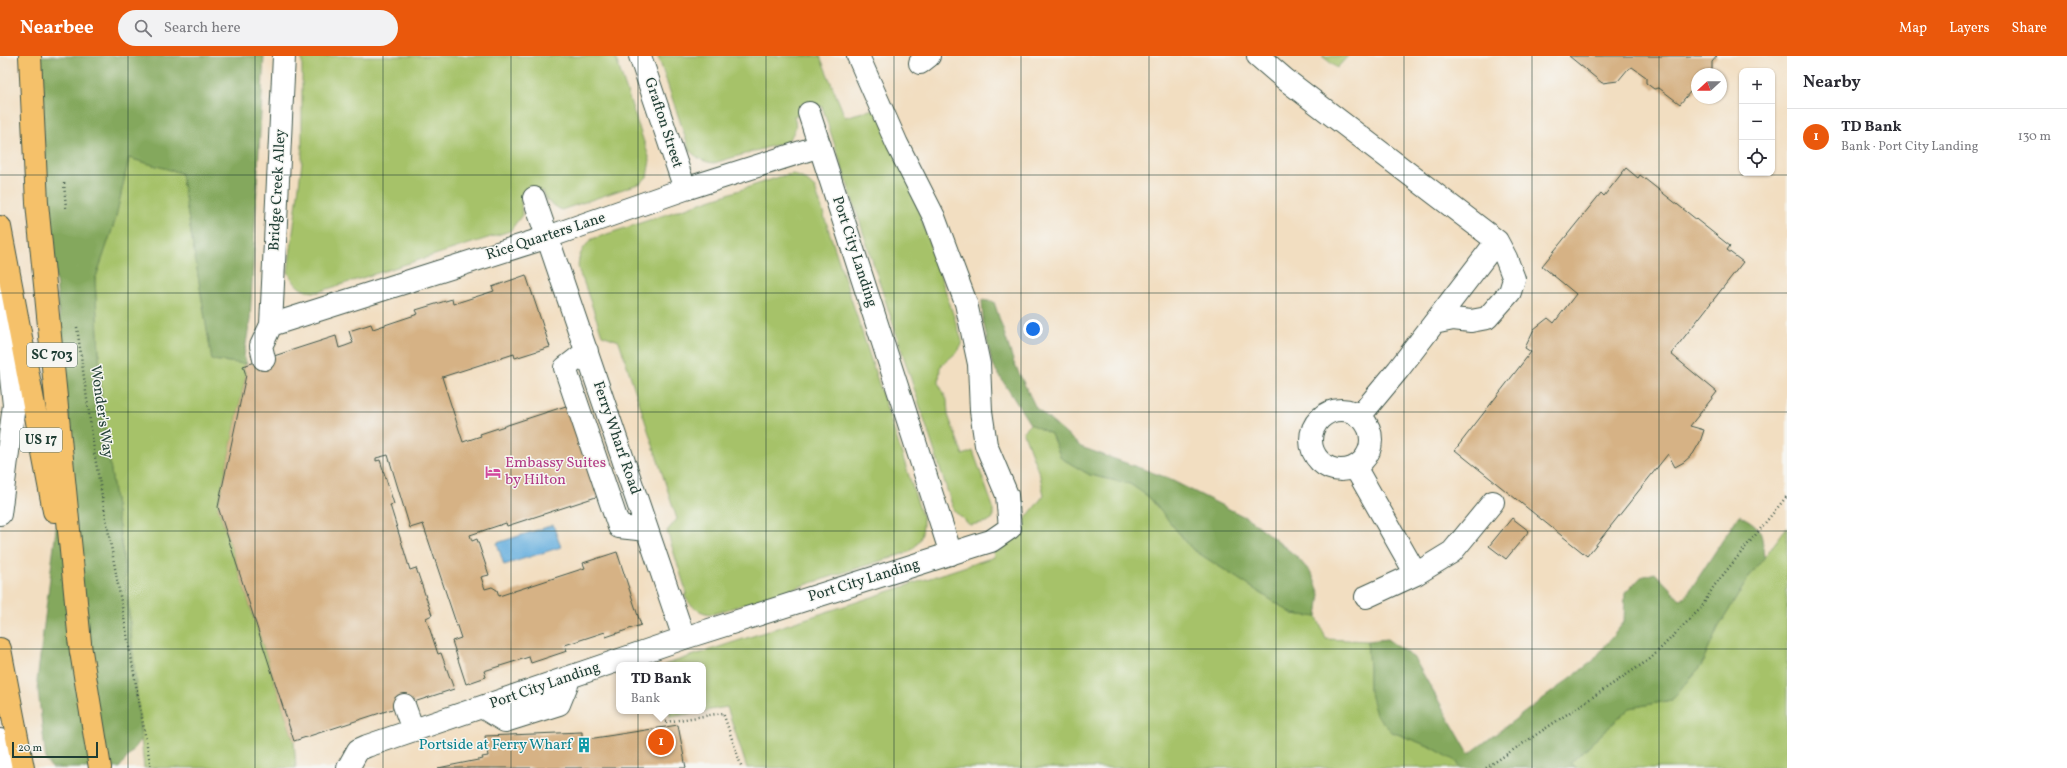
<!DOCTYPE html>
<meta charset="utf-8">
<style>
body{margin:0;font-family:Vollkorn,serif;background:#f2f2f3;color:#2b2b33}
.controls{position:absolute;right:12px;top:12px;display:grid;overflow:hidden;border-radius:8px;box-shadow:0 1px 3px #0004}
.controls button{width:36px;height:36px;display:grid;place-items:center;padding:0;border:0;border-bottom:1px solid #e1e1e2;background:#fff;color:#2b2b33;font:20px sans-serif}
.compass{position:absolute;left:1691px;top:12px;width:36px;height:36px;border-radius:50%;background:#fff;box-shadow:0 1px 3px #0004;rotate:249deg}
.scale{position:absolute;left:12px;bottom:10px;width:86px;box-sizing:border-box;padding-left:4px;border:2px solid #1f3d34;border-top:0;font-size:11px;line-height:14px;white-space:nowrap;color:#1f3d34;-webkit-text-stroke:3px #f6f6f2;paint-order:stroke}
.you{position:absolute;left:1033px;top:273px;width:14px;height:14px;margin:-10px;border:3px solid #fff;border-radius:50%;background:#1a73e8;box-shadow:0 0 0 6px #1a73e833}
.badge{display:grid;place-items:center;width:26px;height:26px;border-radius:50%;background:#ea580c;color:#fff;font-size:13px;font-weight:700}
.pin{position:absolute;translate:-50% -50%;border:2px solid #fff;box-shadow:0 1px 4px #0006}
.popup{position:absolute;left:616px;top:606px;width:90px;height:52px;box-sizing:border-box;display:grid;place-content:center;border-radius:8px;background:#fff;filter:drop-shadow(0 1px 3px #0005);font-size:13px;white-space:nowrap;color:#7c7c81}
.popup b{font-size:15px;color:#2b2b33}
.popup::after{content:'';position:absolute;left:50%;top:100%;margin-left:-8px;border:8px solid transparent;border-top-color:#fff}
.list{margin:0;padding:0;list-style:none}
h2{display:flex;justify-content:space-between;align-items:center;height:52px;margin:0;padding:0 16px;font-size:17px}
h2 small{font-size:13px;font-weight:400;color:#7c7c81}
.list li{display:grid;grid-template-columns:26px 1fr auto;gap:12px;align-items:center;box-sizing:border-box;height:56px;padding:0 16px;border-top:1px solid #e1e1e2}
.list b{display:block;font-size:15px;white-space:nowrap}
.list p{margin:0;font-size:13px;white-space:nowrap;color:#7c7c81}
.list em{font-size:13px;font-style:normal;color:#7c7c81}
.icon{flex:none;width:22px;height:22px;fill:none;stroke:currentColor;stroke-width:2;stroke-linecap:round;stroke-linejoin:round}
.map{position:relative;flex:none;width:1787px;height:712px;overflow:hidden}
header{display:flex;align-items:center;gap:24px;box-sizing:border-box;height:56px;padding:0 20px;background:#ea580c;color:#fff}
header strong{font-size:19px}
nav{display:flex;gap:22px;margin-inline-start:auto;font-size:14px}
.search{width:280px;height:36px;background:#f2f2f3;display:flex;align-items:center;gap:10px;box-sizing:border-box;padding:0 14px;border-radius:22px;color:#7c7c81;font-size:15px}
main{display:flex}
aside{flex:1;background:#fff}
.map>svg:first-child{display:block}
</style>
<header>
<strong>Nearbee</strong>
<div class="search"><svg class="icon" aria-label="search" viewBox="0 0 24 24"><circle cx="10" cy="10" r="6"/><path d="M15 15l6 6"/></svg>Search here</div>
<nav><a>Map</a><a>Layers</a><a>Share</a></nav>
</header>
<main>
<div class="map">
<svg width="1787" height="712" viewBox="0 0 1787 712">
<rect width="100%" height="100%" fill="#f6f6f2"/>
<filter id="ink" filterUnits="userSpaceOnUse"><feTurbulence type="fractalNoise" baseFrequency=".025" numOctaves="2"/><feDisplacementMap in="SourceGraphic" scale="8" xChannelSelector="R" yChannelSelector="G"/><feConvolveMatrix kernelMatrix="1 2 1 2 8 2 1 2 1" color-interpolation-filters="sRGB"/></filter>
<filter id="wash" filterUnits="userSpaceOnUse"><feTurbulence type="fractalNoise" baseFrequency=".012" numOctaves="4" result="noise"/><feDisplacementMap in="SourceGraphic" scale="16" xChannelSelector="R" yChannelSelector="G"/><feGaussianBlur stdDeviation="0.9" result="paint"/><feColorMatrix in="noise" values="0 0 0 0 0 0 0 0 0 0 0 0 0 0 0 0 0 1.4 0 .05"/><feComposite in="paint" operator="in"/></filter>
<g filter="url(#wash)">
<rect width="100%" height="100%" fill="#f2dec1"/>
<!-- green -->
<path fill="#a6c269" stroke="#62804e" d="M302 0H615L650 104 647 121 641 127 561 154 546 144 543 134 521 144 522 159 510 175 318 236C301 236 296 231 288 216L302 106Z
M658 0H820L845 61 877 52 911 131 962 285 959 294 940 311 939 328 947 344 948 359 963 399 973 395 993 451V462L987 466 970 469 954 455 822 50 794 60C798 72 794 78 786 86L714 107C703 106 698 102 690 95Z
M1322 0H1348L1337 12Z
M129 102 181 117 212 304 247 308 243 310 246 319 218 451 294 685 296 712H144L124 507 102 351 95 224 115 165Z
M793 118 806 124 815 132 923 463C923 480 921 486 909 496L713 558C700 558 690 550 684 539L687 538 667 475 677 463 619 285 602 279 583 224C573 210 580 193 592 183L782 120Z
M1030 368 1051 378 1061 402 1090 419 1130 428 1149 441 1192 493 1293 558 1317 561 1326 583 1367 585 1369 611V634L1392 676 1431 691 1458 706 1460 712H747L727 651 670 661V655H703V609H664L994 501 993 496 1001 494 1044 439 1040 420 1023 375Z
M1787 471V712H1576L1570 707 1630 652 1672 644 1701 610 1718 572 1749 521Z"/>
<!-- forest -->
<path fill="#84a85d" stroke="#527248" d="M36 0H264L250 264 244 300 247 308 212 304 181 117 129 102 115 165 95 224 102 351 124 507 141 684 119 712H52L46 705 37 625 69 370Z
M982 244 994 246 1014 307 1036 352 1081 391 1165 421 1249 463 1296 500 1312 518 1320 538 1317 561 1293 558 1192 493 1149 441 1130 428 1090 419 1061 402 1051 378 1030 368 992 308 983 264Z
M1739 459C1763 471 1762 477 1764 502L1749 521 1718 572 1701 610 1672 644 1630 652 1570 707 1576 712H1460L1457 706 1431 691 1392 676 1376 659 1369 634V611L1367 585 1387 583 1414 602 1469 698 1593 605 1624 566 1625 537 1641 521 1655 517 1680 543 1687 539Z"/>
<!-- water -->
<path fill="#66afde" stroke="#427689" d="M553 469 561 491 504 509 497 487Z"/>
<g id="blocks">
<!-- building -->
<path fill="#d6b285" d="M1569 0H1717L1712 6V14L1709 18H1697V33L1693 38 1690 36 1680 48 1659 32 1654 33 1646 27V21L1632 11 1628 13 1618 25 1602 27Z
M1626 112 1638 122 1640 119 1730 190 1727 194 1743 206 1671 298 1717 336 1690 370 1704 374 1700 386 1693 398 1684 406 1675 411 1668 398 1587 500 1455 394 1531 296 1525 292 1534 273 1548 262 1554 267 1576 238 1542 210 1601 137 1604 140Z
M526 219 550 291 515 302 514 298 442 321 463 386 481 380 480 378 569 349 599 440 507 470 506 467 470 479 472 485 477 483 489 519 481 521 485 533 492 531 497 534 499 540 585 512 583 507 617 496 641 569 606 581 605 576 565 589 567 595 531 607 529 601 484 615 486 621 466 628 452 585 461 582 423 468 410 472 388 399 376 402V405L380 404 394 448 390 449 410 514 416 512 432 559 426 562 438 598 441 597 454 633 294 685 218 451 246 319 243 310 336 280 339 292 345 290 353 287 349 275 371 268 373 273 418 258 416 254 452 243 453 248 494 235 492 231Z
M1512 462 1529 475 1506 503 1489 490Z
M678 669 686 712H438L483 703 482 701 488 700 485 680 582 676V684Z"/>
</g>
</g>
<g filter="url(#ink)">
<use href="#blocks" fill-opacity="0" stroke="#3f5549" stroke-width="1"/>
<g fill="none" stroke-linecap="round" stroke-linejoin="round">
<defs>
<path id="minor" d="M640 0 685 133
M1258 0 1286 24 1497 185 1398 314 1359 361
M920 7 929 0
M809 57 951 498
M534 142 684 582
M0 221 14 349 0 458
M1434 267 1453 263 1471 265 1487 262 1510 236 1514 223 1506 202 1497 185
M271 269 548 181 685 133 820 90
M587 295 565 312 619 471 647 474
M264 303 261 290 271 269 284 0
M1311 384a30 30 0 1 1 60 0a30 30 0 1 1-60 0Z
M1355 411 1416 518
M1366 541 1416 518 1452 496 1493 446
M404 649 413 674
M482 651 505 665 559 648 570 621
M0 684 7 702V712
M348 712 358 694 367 690 684 582 981 488 991 485 1010 472 1007 439 986 389 981 355 979 308 966 247 934 161 897 88 858 0"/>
<path id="highway" d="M30 0 37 147 81 597
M0 171 54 455
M79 583 100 712
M0 593 23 712"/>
</defs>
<!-- minor casing -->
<use href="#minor" stroke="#3f5549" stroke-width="24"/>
<!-- highway casing -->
<use href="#highway" stroke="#3f5549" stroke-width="24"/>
<!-- path -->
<path stroke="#3f5549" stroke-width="2.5" stroke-dasharray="1 3" stroke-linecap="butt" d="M64 127 66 152
M77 271 95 401 151 712
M666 666 723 657 742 712
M1486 712 1650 603 1701 552 1714 530 1787 440"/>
<!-- minor -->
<use href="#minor" stroke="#fff" stroke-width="22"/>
<!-- highway -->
<use href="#highway" stroke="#f5c16b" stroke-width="22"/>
</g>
</g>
<!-- grid -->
<path fill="none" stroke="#1f3d34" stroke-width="1" stroke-opacity="0.55" d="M128 0V712M255 0V712M383 0V712M511 0V712M638 0V712M766 0V712M894 0V712M1021 0V712M1149 0V712M1276 0V712M1404 0V712M1532 0V712M1659 0V712M0 119H1787M0 237H1787M0 356H1787M0 475H1787M0 593H1787"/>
<!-- icons -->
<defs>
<symbol id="hotel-bare" viewBox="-9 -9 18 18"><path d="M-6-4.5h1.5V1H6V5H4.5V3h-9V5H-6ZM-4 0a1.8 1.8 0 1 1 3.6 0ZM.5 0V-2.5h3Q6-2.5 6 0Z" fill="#d1479c" stroke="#f6f6f2" stroke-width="2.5" paint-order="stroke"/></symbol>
<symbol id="building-bare" viewBox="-9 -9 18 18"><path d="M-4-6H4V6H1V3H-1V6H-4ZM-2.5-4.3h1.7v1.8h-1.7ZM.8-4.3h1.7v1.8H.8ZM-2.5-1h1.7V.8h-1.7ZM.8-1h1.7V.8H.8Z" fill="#0f9aa8" stroke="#f6f6f2" stroke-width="2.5" paint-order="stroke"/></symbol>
</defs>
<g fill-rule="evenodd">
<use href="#hotel-bare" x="482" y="405" width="22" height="22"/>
<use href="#building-bare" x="573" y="678" width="22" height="22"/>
</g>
<g text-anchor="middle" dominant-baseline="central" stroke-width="3" stroke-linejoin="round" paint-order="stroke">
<!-- shield labels -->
<g fill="#f6f6f2" stroke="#60746d" stroke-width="1">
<rect x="27" y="287" width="50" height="24" rx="3"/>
<rect x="20" y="372" width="42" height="24" rx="3"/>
</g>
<g font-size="14" font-weight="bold" fill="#1f3d34">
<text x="52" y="299">SC 703</text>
<text x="41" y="384">US 17</text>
</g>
<!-- street labels -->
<g font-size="15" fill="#1f3d34" stroke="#f6f6f2">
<text transform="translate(663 67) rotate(72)">Grafton Street</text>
<text transform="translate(278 134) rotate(-87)">Bridge Creek Alley</text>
<text transform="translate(546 181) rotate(-18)">Rice Quarters Lane</text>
<text transform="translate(854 196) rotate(72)">Port City Landing</text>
<text transform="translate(101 356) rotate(82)">Wonder's Way</text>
<text transform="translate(616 382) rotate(71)">Ferry Wharf Road</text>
<text transform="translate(864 525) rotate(-17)">Port City Landing</text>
<text transform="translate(545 630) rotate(-19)">Port City Landing</text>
</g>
<!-- hotel labels -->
<g font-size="15" fill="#b23c85" stroke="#f6f6f2" text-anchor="start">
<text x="505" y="407">Embassy Suites<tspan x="505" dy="17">by Hilton</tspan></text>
</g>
<!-- culture labels -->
<g font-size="15" fill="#0d838f" stroke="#f6f6f2" text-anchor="end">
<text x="572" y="689">Portside at Ferry Wharf</text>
</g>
</g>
</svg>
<div class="controls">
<button>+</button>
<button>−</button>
<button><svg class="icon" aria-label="locate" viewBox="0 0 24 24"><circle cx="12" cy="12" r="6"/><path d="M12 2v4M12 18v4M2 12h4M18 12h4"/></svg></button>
</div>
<svg class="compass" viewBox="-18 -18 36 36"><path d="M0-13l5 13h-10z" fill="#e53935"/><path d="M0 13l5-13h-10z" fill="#7c7c81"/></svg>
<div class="scale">20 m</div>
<div class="you"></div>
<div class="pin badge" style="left:661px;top:686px">1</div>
<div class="popup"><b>TD Bank</b>Bank</div>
</div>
<aside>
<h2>Nearby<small></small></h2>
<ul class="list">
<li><span class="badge">1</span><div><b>TD Bank</b><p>Bank · Port City Landing</p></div><em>130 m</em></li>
</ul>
</aside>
</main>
